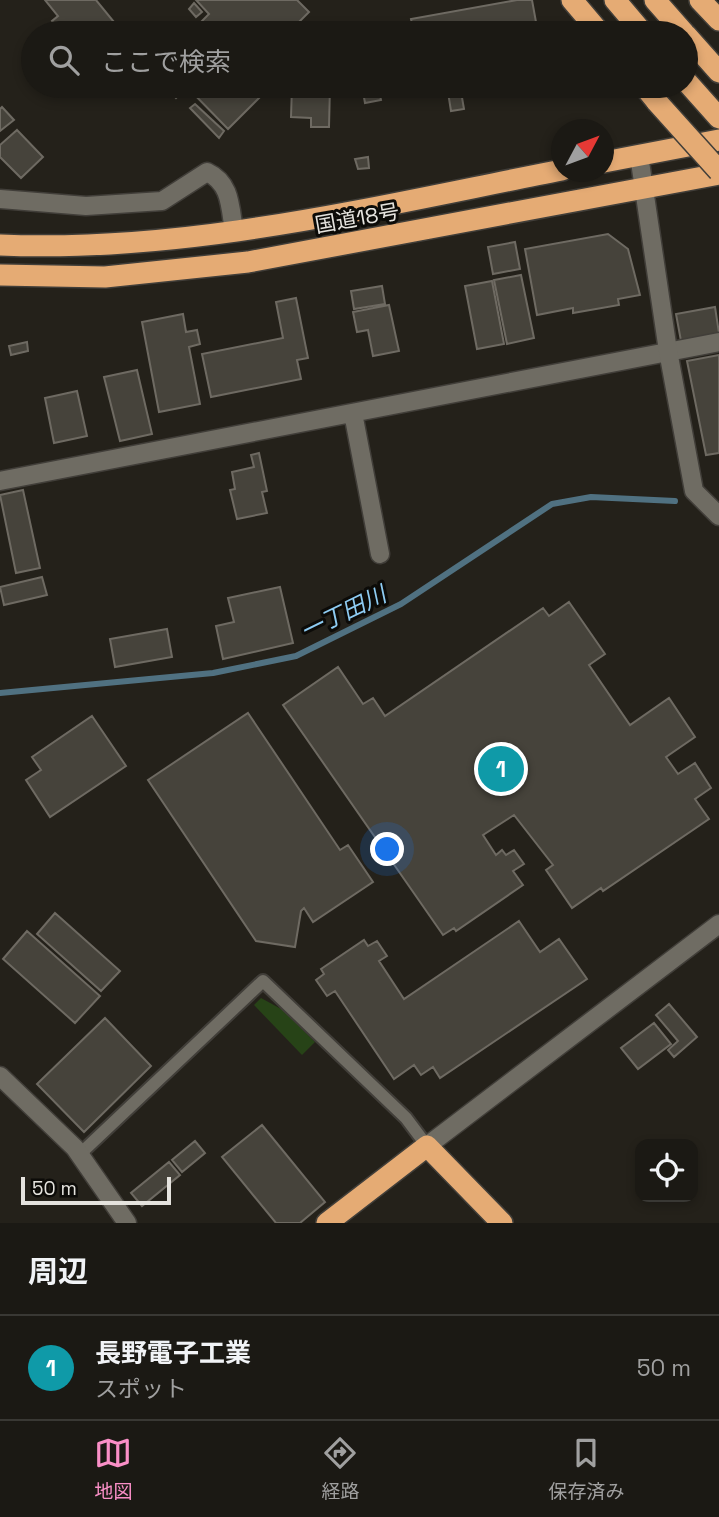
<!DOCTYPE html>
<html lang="ja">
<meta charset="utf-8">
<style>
body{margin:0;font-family:"Space Grotesk","Noto Sans JP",sans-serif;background:#24221d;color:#f1f3f6}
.controls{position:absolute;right:21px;bottom:21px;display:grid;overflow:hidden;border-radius:14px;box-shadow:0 4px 10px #0003}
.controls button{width:63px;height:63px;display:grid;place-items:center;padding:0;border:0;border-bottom:2px solid #393834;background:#1b1914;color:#f1f3f6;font:35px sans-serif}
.compass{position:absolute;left:551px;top:119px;width:63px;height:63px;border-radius:50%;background:#1b1914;box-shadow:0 4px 10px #0003;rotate:49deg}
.scale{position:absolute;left:21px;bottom:18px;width:150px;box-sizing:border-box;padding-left:7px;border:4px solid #e5e3de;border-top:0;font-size:19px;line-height:24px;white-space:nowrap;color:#e5e3de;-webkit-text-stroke:5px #0c0b08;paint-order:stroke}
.you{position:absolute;left:388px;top:850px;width:24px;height:24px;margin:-18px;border:5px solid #fff;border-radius:50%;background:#1a73e8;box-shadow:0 0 0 10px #1a73e833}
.badge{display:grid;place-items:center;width:46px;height:46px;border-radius:50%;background:#fa8fc7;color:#fff;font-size:23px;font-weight:700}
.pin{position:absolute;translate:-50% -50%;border:4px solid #fff;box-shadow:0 2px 7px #0006}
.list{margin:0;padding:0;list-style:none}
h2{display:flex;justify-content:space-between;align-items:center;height:91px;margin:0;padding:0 28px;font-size:30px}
h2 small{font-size:23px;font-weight:400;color:#a0a0a0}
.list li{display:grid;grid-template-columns:46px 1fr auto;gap:21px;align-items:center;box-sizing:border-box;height:105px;padding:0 28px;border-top:2px solid #393834}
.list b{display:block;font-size:26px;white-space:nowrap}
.list p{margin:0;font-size:23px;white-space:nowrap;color:#a0a0a0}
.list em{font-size:23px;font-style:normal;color:#a0a0a0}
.icon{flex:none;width:38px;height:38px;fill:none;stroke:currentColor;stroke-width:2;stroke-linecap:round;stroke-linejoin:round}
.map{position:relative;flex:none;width:719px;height:1223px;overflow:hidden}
.search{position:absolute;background:#1b1914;box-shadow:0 4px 10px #0003;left:21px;right:21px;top:21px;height:77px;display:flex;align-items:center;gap:18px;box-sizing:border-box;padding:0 24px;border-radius:38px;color:#a0a0a0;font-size:26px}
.sheet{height:196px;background:#1b1914}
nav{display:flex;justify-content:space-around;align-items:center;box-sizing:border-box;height:98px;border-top:2px solid #393834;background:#1b1914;font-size:19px;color:#a0a0a0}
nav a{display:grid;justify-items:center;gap:4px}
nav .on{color:#fa8fc7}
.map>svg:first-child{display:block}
</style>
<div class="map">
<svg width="719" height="1223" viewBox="0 0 719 1223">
<rect width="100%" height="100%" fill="#24211a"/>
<!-- green -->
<path fill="#274317" d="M261 998 283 1010 315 1042 302 1055 254 1005Z"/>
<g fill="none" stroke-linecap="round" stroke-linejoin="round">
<!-- stream -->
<path stroke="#507181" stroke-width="6" d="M0 693 213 673 296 656 401 604 552 504 591 497 675 501"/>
</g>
<!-- building -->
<path fill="#46433b" stroke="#6e6a62" stroke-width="2" d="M45 0H96L123 33H62L52 21 58 16Z
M196 0H297L309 12 288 33H174L184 23 192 31 209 14Z
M517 0H532L538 33H414L411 19Z
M194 3 202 12 196 17 189 9Z
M116 86H131L120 95Z
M165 86H178L183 91 176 98Z
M186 86H266L268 89 228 129Z
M292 86H330L329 127H311V118L291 117Z
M362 86H378L381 100 365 103Z
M447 86H460L464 109 451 111Z
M195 104 224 131 219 138 190 108Z
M2 107 14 120 0 131V109Z
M17 130 43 157 21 178 0 157V145Z
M368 157 369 168 358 169 355 159Z
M608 234 628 249 640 295 618 299 619 305 573 313V308L537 315 525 249Z
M515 242 520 269 493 274 488 247Z
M521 275 534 338 507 344 494 280Z
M492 281 504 344 477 349 465 286Z
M382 286 385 304 354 309 351 291Z
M296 298 308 358 297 360 301 379 211 397 202 354 283 338 276 302Z
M389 305 399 351 373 356 368 330 357 332 353 312Z
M715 307 719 333 681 341 676 314Z
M183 314 186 332 197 330 200 344 189 347 200 404 159 412 142 322Z
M27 342 28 351 11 355 9 346Z
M719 355V453L706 455 687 361Z
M137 370 152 434 120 441 104 377Z
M77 391 87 436 54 443 45 398Z
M259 453 267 491 262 492 267 513 237 519 230 490 235 489 232 472 254 467 251 455Z
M23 490 40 568 16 573 0 495Z
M42 577 47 595 4 605 0 587Z
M280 587 293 643 223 659 216 626 234 622 228 598Z
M569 602 605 654 589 665 630 725 669 698 695 737 666 757 678 774 695 763 711 788 695 799 709 819 603 891 601 888 572 908 546 870 553 865 514 815 483 835 496 855 502 850 506 855 514 850 524 864 513 871 523 885 456 931 454 928 443 935 283 705 338 667 363 704 373 698 385 716 543 608 549 616Z
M167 629 172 657 115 667 110 639Z
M248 713 340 850 348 845 373 882 313 922 304 908 301 911 295 947 256 941 148 780Z
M92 716 126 766 50 817 26 780 41 770 32 757Z
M55 913 120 971 101 991 37 934Z
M519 921 540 952 559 939 587 979 440 1078 433 1067 421 1075 414 1065 394 1079 335 991 327 996 316 980 324 974 321 969 364 940 368 946 377 941 387 956 379 961 404 999Z
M27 931 100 996 75 1023 3 959Z
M669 1004 697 1037 674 1057 668 1050 678 1041 656 1015Z
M105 1018 151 1066 84 1132 37 1084Z
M654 1023 671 1044 638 1069 621 1048Z
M262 1125 325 1202 300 1223H276L222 1157Z
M195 1141 205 1153 182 1172 172 1160Z
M169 1162 180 1175 142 1206 131 1193Z"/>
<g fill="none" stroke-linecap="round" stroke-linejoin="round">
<defs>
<path id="lane" d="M80 1154 263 981 406 1118 427 1146"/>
<path id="street" d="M0 199 86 206 162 201 207 172C231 183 230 207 234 231
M353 413 380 554
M0 481 719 342
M0 1076 75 1148 127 1223"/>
<path id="secondary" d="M639 155 668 351 694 491 719 516
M427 1146 719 924"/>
<path id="highway" d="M572 0 600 33
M615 0 643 33
M655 0 684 33
M700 0 719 20
M686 35 719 72
M686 81 719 118
M644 86 657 102
M604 162 719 140
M0 245C189 253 377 206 562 170
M0 275 105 277 248 262 719 174
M327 1223 427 1146 502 1223"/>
</defs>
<!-- lane casing -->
<use href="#lane" stroke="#413e39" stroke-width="16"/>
<!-- street casing -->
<use href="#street" stroke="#413e39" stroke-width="21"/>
<!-- secondary casing -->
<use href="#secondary" stroke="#413e39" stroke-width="21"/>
<!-- highway casing -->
<use href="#highway" stroke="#413e39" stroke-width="24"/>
<!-- lane -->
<use href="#lane" stroke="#6f6c63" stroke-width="12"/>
<!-- street -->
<use href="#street" stroke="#6f6c63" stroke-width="18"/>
<!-- secondary -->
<use href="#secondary" stroke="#6f6c63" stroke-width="18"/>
<!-- highway -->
<use href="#highway" stroke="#e5ab74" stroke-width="21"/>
<defs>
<path id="highway-bridge" d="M657 102 719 171"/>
</defs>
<!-- highway-bridge casing -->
<use href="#highway-bridge" stroke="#413e39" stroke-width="24" stroke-linecap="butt"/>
<!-- highway-bridge -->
<use href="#highway-bridge" stroke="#e5ab74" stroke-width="21"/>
</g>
<g text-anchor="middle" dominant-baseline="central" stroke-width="6" stroke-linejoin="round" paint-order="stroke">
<!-- street labels -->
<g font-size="21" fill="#e5e3de" stroke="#0c0b08">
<text transform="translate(357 218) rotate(-10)">国道18号</text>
</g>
<!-- water labels -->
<g font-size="23" font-style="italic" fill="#8eccf3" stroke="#0c0b08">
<text transform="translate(343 613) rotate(-26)">一丁田川</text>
</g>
</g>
</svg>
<div class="controls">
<button><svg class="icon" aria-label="locate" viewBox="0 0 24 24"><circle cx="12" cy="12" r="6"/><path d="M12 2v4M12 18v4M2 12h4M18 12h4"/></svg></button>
</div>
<svg class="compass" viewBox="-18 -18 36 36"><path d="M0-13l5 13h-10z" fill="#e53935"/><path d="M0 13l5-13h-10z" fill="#a0a0a0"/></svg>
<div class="scale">50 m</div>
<div class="you"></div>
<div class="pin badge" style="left:501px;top:769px;background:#0f9aa8">1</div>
<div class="search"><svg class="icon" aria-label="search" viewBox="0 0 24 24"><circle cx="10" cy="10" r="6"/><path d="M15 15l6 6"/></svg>ここで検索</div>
</div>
<section class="sheet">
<h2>周辺<small></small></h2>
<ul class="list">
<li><span class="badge" style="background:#0f9aa8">1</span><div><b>長野電子工業</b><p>スポット</p></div><em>50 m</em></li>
</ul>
</section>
<nav>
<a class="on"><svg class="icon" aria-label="map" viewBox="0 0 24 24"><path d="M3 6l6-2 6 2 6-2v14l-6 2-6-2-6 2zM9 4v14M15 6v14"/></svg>地図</a>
<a><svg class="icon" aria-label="directions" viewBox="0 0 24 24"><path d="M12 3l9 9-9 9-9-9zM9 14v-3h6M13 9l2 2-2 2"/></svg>経路</a>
<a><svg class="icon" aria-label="saved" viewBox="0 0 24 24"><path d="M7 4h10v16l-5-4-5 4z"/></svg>保存済み</a>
</nav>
